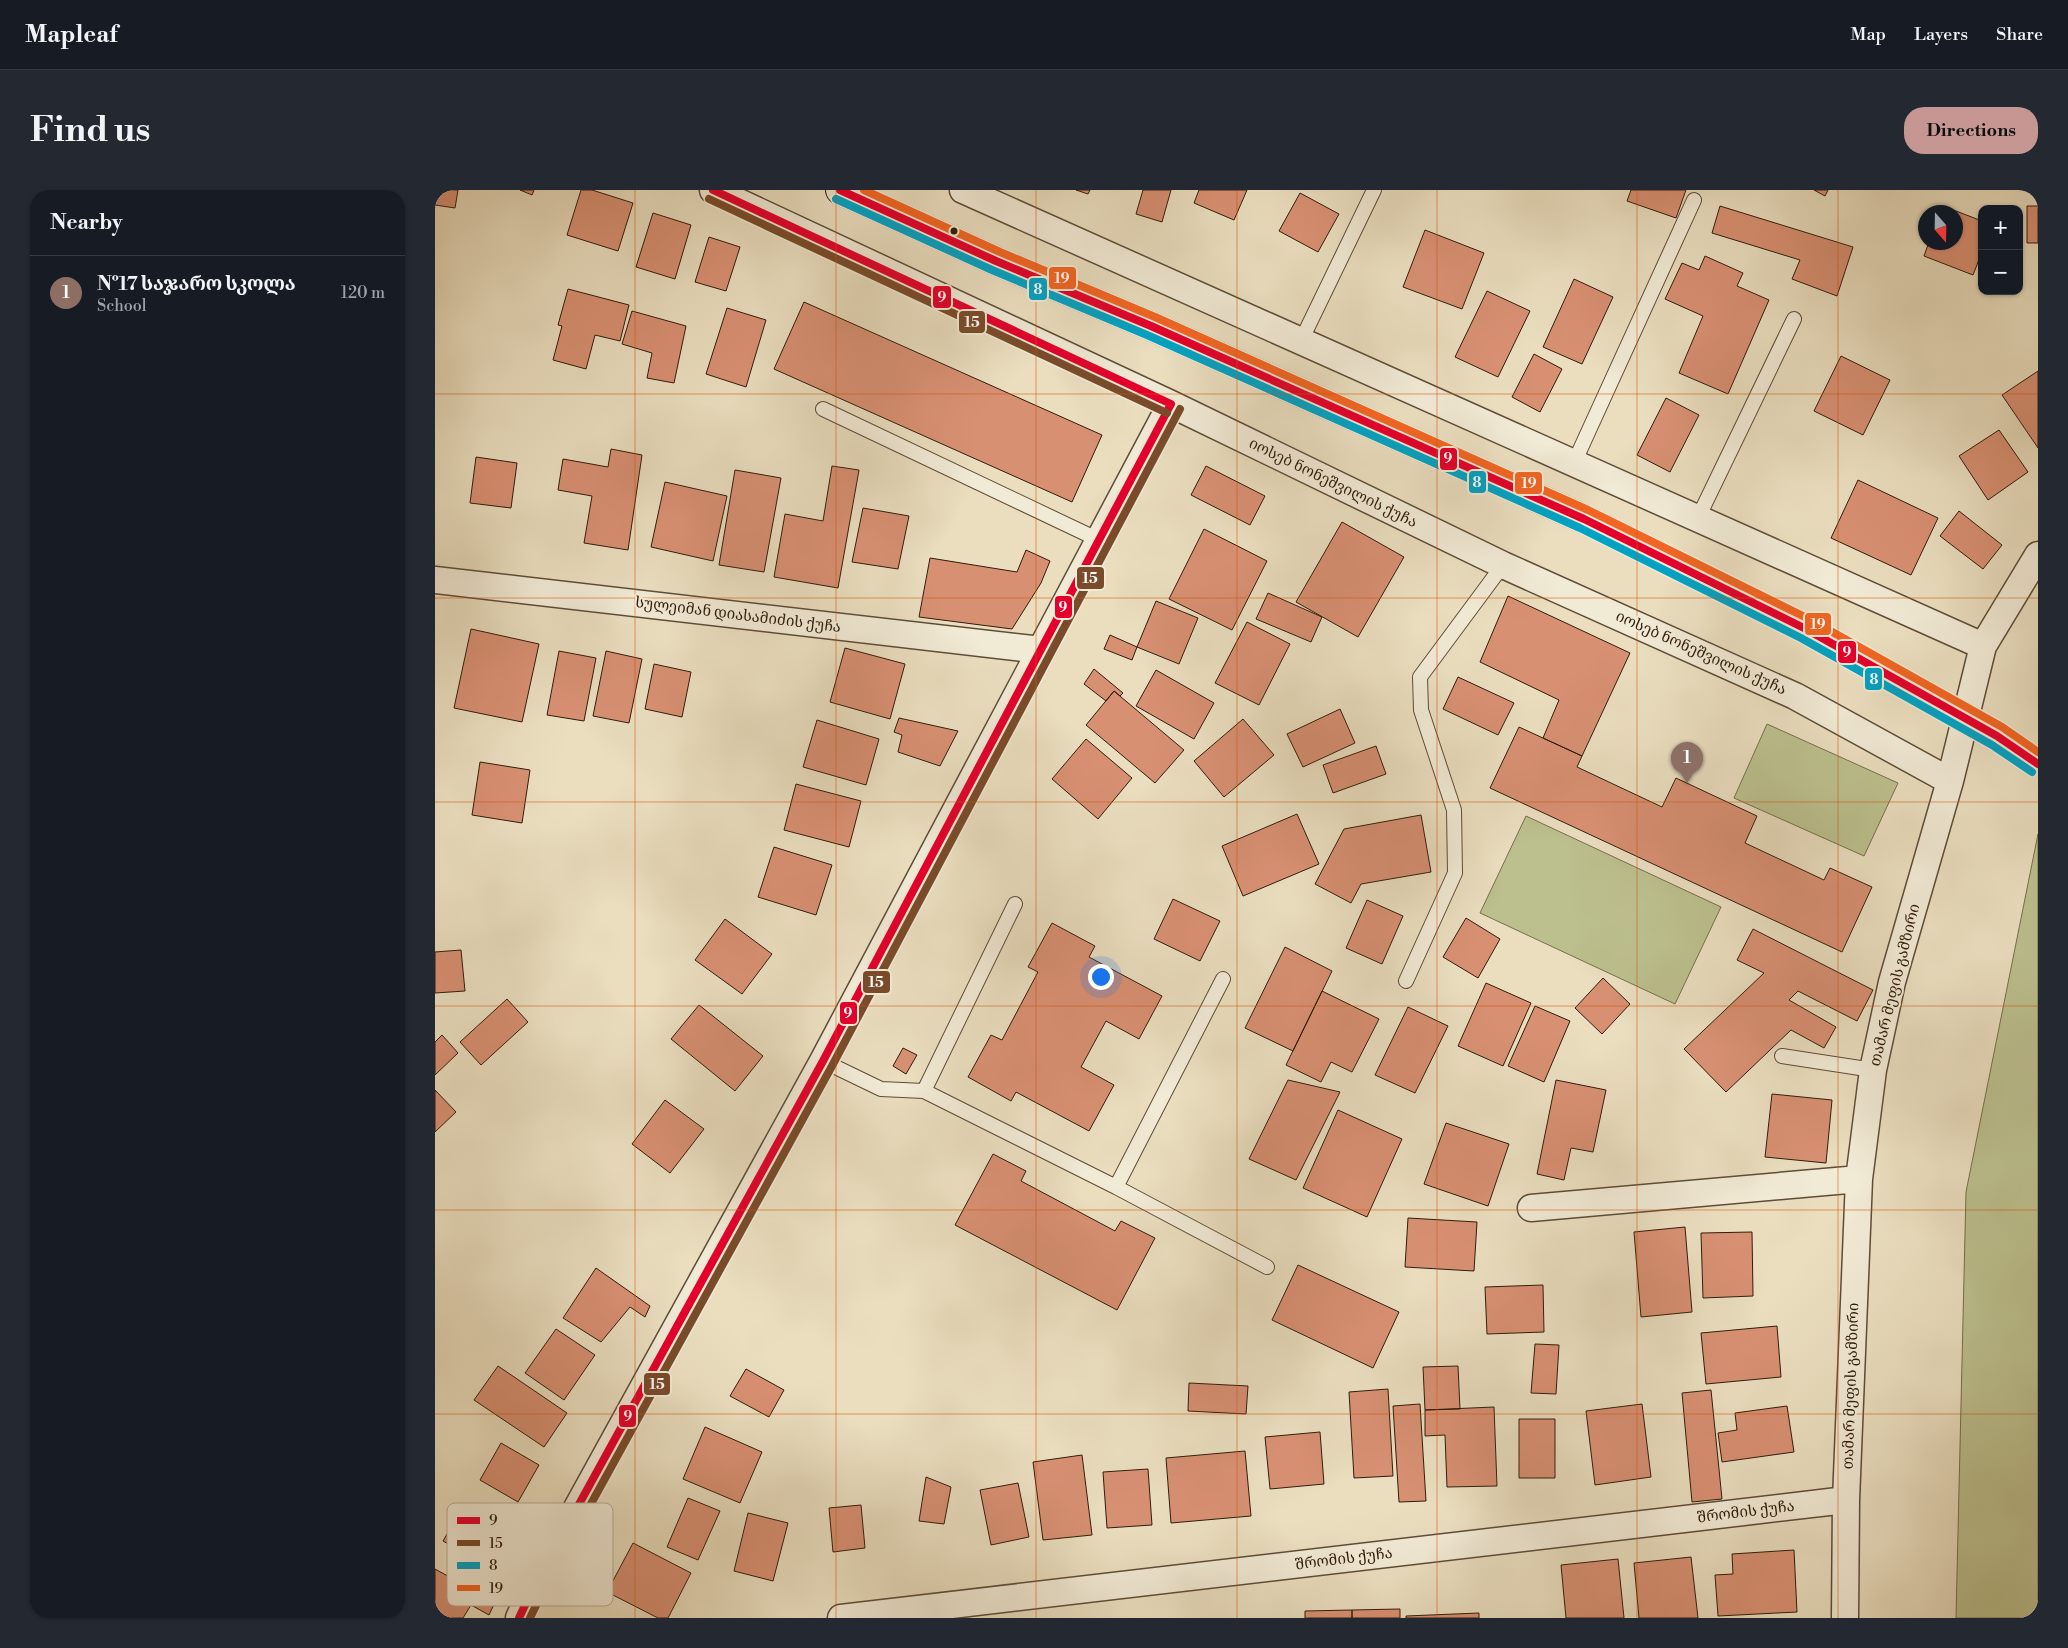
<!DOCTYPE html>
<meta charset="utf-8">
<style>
body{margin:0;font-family:"Libre Bodoni","Noto Serif Georgian",serif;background:#242831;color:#f1f3f6}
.controls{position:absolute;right:15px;top:15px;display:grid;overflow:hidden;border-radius:10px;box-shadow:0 1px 4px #0004}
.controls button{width:45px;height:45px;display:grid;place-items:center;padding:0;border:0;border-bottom:1px solid #363941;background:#171b24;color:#f1f3f6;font:25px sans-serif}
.compass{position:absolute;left:1483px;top:15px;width:45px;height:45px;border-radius:50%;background:#171b24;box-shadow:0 1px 4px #0004;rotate:160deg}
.you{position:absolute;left:665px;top:786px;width:18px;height:18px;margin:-12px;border:4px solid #fff;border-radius:50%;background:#1a73e8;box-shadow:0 0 0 8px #1a73e833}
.badge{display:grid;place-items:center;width:32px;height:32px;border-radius:50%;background:#c59692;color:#fff;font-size:16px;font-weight:700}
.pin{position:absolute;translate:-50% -41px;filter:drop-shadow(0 1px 2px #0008)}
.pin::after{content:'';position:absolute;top:26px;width:18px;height:15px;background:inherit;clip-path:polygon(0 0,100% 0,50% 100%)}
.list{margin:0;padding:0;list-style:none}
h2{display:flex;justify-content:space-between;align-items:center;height:65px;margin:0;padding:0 20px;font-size:21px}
h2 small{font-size:16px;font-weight:400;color:#9ea1a6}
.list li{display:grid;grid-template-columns:32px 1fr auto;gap:15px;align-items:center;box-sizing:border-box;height:75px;padding:0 20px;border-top:1px solid #363941}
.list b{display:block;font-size:19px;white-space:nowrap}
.list p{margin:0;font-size:16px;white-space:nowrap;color:#9ea1a6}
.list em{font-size:16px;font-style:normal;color:#9ea1a6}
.map{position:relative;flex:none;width:1603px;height:1428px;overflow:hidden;border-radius:20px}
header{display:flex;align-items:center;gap:30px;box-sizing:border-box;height:70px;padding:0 25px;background:#171b24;border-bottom:1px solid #363941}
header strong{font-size:24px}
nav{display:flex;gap:28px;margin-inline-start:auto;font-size:18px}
.intro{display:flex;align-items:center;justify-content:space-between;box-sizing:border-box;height:120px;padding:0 30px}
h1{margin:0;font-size:35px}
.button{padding:12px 22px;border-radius:20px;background:#c59692;color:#111;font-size:18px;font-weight:700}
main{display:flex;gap:30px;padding:0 30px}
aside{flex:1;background:#171b24;border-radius:20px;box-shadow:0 1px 4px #0004}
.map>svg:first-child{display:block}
</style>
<header>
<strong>Mapleaf</strong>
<nav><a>Map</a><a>Layers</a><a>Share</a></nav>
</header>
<div class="intro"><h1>Find us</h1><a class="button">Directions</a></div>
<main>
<aside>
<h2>Nearby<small></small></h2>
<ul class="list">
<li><span class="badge" style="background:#8d6e63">1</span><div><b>№17 საჯარო სკოლა</b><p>School</p></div><em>120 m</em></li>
</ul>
</aside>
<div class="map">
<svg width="1603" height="1428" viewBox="0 0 1603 1428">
<rect width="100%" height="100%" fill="#eadebf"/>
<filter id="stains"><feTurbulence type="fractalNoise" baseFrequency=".004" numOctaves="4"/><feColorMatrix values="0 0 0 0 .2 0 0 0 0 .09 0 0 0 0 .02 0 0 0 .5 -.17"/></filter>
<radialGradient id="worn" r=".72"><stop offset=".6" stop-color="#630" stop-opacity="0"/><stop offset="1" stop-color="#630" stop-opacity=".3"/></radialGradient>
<!-- green -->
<path fill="#bcc08e" stroke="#766e4c" d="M1332 534 1463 593 1429 666 1299 608Z
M1091 626 1286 717 1240 814 1045 723Z
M1603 644V1428H1521L1531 1002Z"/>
<!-- building -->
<path fill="#d89073" stroke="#301c0b" d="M0 0H23L20 18 0 15Z
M85 0H99L97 5Z
M146 0H157L198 13 183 61 132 45Z
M641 0H655L653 4Z
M708 0H736L727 32 701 24Z
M764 0H812L799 30 759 13Z
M1196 0H1251L1241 28 1192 11Z
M1379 0H1393L1390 6Z
M865 3 904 24 883 62 844 41Z
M1285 16 1418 57 1402 106 1357 89 1365 70 1277 43Z
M1508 16 1547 31V62L1538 85 1489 66 1494 52H1520V22H1506Z
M1592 16H1603V53H1592Z
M218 23 256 35 240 89 201 77Z
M990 40 1049 63 1027 119 968 97Z
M274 47 305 57 291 101 260 92Z
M1270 66 1308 83 1302 96 1334 110 1293 204 1244 183 1268 126 1230 109 1247 73 1264 80Z
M1139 89 1178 107 1147 174 1108 157Z
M133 99 194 115 185 151 160 145 151 179 118 170 127 136 123 135Z
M1052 101 1095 121 1063 187 1020 167Z
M369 112 667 245 637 312 339 179Z
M292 118 331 130 311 197 271 184Z
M197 121 251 136 239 193 212 188 217 163 187 154Z
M1099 164 1127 179 1105 222 1077 207Z
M1406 166 1455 190 1428 245 1379 221Z
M1603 181V258L1567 205Z
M1231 208 1264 225 1235 282 1202 265Z
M1564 240 1593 282 1553 310 1524 266Z
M176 259 207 265 193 360 149 353 157 306 123 300 128 269 173 277Z
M41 267 82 273 76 318 35 313Z
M397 276 424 280 403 398 339 387 350 324 388 331Z
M771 276 830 306 815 335 756 305Z
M300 280 346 288 329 382 284 375Z
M1423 290 1503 328 1476 385 1396 348Z
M230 292 292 306 278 371 216 357Z
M428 318 474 326 463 379 417 372Z
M1524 321 1567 355 1548 379 1505 346Z
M907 332 969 367 923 447 861 412Z
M769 339 832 371 797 440 734 409Z
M591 360 615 371 606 393 577 439 484 427 495 368 582 382Z
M833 403 887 427 876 452 821 429Z
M1073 406 1195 463 1147 566 1108 548 1124 510 1045 472Z
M721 411 763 428 744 474 702 457Z
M812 432 855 454 824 515 780 493Z
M36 439 104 454 87 532 19 518Z
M675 445 702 457 697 470 669 459Z
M410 458 470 474 455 529 395 512Z
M124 461 161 468 149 531 112 525Z
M171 461 207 469 194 533 158 526Z
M219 474 256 482 247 527 210 519Z
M659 479 688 503 685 506 679 501 671 511 649 494Z
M721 480 779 513 759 549 701 516Z
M1023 487 1079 513 1063 545 1008 519Z
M679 501 749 560 720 593 651 535Z
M905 519 920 553 868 577 852 544Z
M464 528 523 541 505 576 463 562 467 545 459 542Z
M808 529 839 565 789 607 759 571Z
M382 530 444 549 431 595 368 577Z
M1084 537 1147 566 1142 577 1227 617 1241 588 1322 626 1310 653 1389 690 1395 678 1437 697 1407 762 1055 598Z
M651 549 697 588 663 629 617 589Z
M941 556 951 584 898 603 888 575Z
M45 572 95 580 87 633 37 625Z
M361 594 426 611 414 657 349 640Z
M862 624 884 674 808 706 787 656Z
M986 625 996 682 926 694 916 713 880 694 909 639Z
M339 657 397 675 381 725 323 707Z
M738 709 785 731 765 771 719 749Z
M932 710 968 726 947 774 911 758Z
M1031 728 1065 749 1043 788 1008 767Z
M290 729 337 764 307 804 260 770Z
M617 733 660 756 654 767 727 806 704 849 671 831 646 877 679 895 654 941 581 902 576 911 533 887 556 845 567 850 603 782 593 777Z
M1318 739 1438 800 1422 831 1363 801 1354 810 1401 837 1389 858 1356 840 1291 902 1249 859 1329 783 1302 770Z
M850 757 897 781 858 861 810 838Z
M26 760 30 801 0 803V762Z
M1168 788 1195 814 1167 844 1140 818Z
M1051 793 1096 813 1068 876 1023 856Z
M887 801 944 829 917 882 896 872 886 892 851 875Z
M72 809 93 832 46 875 25 852Z
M264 815 328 866 300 901 236 849Z
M1100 816 1135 831 1109 892 1073 876Z
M973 817 1013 836 980 903 940 885Z
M7 845 23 863 0 885V852Z
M468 858 482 865 471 884 458 876Z
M853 890 905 902 861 990 814 969Z
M1121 890 1171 900 1158 962 1136 958 1129 990 1102 984Z
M0 900 21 922 0 942Z
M1337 904 1397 910 1391 973 1330 967Z
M230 910 269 939 235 983 197 954Z
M903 920 967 949 932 1027 868 998Z
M1011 933 1074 954 1053 1016 989 994Z
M558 964 591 981 586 991 680 1041 686 1031 720 1048 682 1120 520 1035Z
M973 1028 1042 1032 1039 1081 970 1077Z
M1250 1037 1257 1122 1206 1127 1199 1042Z
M1317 1042 1318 1106 1268 1108 1266 1043Z
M863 1075 964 1122 938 1178 837 1130Z
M161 1078 215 1116 210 1127 195 1117 166 1152 128 1128Z
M1108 1095 1109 1142 1052 1144 1050 1097Z
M1342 1136 1346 1187 1271 1194 1266 1143Z
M121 1139 160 1165 129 1210 90 1183Z
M1100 1154 1124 1155 1121 1204 1096 1203Z
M63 1176 132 1223 109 1257 39 1210Z
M1023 1176 1025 1219 990 1220 988 1177Z
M311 1179 349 1200 334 1227 295 1206Z
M754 1193 813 1196 811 1224 753 1221Z
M953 1199 958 1286 919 1288 914 1202Z
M1276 1200 1287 1309 1257 1312 1247 1203Z
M985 1214 991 1311 964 1312 958 1216Z
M1207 1214 1216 1287 1160 1295 1151 1221Z
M1352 1216 1359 1262 1287 1272 1283 1243 1302 1240 1300 1223Z
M1059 1217 1062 1296 1012 1297 1010 1245 990 1246V1220Z
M1084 1229H1120V1288H1084Z
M270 1237 327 1262 305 1313 248 1289Z
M885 1242 889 1294 835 1299 830 1247Z
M66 1253 104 1275 83 1312 45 1290Z
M810 1261 816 1326 736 1333 731 1268Z
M647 1265 657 1345 608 1350 598 1272Z
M713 1279 717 1335 672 1338 668 1282Z
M491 1287 516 1297 509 1334 484 1331Z
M583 1293 594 1347 556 1355 545 1300Z
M253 1308 285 1321 263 1370 232 1357Z
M426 1315 430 1358 398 1362 394 1318Z
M27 1318 66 1340 47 1374 8 1351Z
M313 1323 353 1333 338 1391 299 1381Z
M198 1353 256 1383 233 1428H223L172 1402Z
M1359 1360 1362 1422 1283 1426 1280 1385 1298 1384 1297 1364Z
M1256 1367 1263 1428H1204L1199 1373Z
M1183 1369 1189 1428H1131L1126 1375Z
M0 1379 40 1401 41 1398 61 1410 54 1425 36 1415 28 1428H0Z
M965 1419V1428H917V1420Z
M917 1420V1428H870V1421Z
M1044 1423V1428H971V1426Z"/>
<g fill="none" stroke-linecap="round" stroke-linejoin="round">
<defs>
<path id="service" d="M866 151 939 0
M388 219 664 350
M1139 273 1259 10
M1263 328 1359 129
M971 791 1020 683 1019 620 986 520 985 487 1068 375
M1347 866 1438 880
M388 871 446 899 489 901 681 997 788 789
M489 901 580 714
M681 997 832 1077"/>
<path id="minor" d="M278 0 736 214 1068 375 1360 506 1515 591
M528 0 1548 456
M0 390 606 460
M1096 1018 1424 989
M84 1428 99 1396 388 871 736 214
M406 1428 1411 1310
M1410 1428 1411 1310 1424 989 1438 880 1457 792 1515 591 1548 456 1603 365"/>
<path id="primary" d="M405 0 561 71 716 136"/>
</defs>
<!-- service casing -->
<use href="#service" stroke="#5e4c38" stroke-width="16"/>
<!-- minor casing -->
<use href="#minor" stroke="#5e4c38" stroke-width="29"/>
<!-- primary casing -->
<use href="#primary" stroke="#301c0b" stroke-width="30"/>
<!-- service -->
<use href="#service" stroke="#f1ead5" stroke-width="14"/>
<!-- minor -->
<use href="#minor" stroke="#f1ead5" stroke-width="26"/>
<!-- primary -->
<use href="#primary" stroke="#eadebf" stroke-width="28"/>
<defs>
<path id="primary-bridge" d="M716 136 1149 329 1371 439 1562 546 1603 574"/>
</defs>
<!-- primary-bridge casing -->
<use href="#primary-bridge" stroke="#301c0b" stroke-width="30" stroke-linecap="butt"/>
<!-- primary-bridge -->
<use href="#primary-bridge" stroke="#eadebf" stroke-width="28"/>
<defs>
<path id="bus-1" d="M278 0 736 214
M405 0 561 71 716 136 1149 329 1371 439 1562 546 1603 574
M84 1428 99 1396 388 871 736 214"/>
<path id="bus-2" d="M274 9 732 223
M95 1428 108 1401 397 876 745 219"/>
<path id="bus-3" d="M401 9 557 80 712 145 1145 338 1366 448 1557 555 1597 582"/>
<path id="bus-4" d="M429 0 565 62 720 127 1153 320 1376 430 1567 537 1603 562"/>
</defs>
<!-- bus-1 casing -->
<use href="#bus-1" stroke="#f1ead5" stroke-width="11"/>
<!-- bus-2 casing -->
<use href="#bus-2" stroke="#f1ead5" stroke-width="11"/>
<!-- bus-3 casing -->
<use href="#bus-3" stroke="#f1ead5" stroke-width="11"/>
<!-- bus-4 casing -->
<use href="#bus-4" stroke="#f1ead5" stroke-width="11"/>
<!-- bus-1 -->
<use href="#bus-1" stroke="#e4002b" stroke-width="8"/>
<!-- bus-2 -->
<use href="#bus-2" stroke="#7a4b2a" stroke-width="8"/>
<!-- bus-3 -->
<use href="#bus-3" stroke="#02a2c4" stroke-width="8"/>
<!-- bus-4 -->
<use href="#bus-4" stroke="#f26522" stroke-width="8"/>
</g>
<!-- grid -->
<path fill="none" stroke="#d6530c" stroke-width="1" stroke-opacity="0.55" d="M200 0V1428M401 0V1428M601 0V1428M802 0V1428M1002 0V1428M1202 0V1428M1403 0V1428M0 204H1603M0 408H1603M0 612H1603M0 816H1603M0 1020H1603M0 1224H1603"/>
<!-- markers -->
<circle fill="#301c0b" stroke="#f1ead5" stroke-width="2" cx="519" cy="41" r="4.5"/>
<g text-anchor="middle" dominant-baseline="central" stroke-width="4" stroke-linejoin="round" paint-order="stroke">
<!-- street labels -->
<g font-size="15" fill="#301c0b" stroke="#f1ead5">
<text transform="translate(898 293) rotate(26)">იოსებ ნონეშვილის ქუჩა</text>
<text transform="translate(303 425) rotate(7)">სულეიმან დიასამიძის ქუჩა</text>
<text transform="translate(1266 463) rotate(24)">იოსებ ნონეშვილის ქუჩა</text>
<text transform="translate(1460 795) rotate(-76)">თამარ მეფის გამზირი</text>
<text transform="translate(1416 1196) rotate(-88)">თამარ მეფის გამზირი</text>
<text transform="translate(1311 1322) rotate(-7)">შრომის ქუჩა</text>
<text transform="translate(909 1369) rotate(-7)">შრომის ქუჩა</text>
</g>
</g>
<!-- legend -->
<rect x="12" y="1313" width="166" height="103" rx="8" fill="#f1ead5" stroke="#b7ac98" stroke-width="1"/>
<rect x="22" y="1327" width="23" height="7" fill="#e4002b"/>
<rect x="22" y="1350" width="23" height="6" fill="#7a4b2a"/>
<rect x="22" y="1372" width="23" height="7" fill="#02a2c4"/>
<rect x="22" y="1395" width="23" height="6" fill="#f26522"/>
<g font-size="14" fill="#301c0b">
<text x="54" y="1335">9</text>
<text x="54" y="1358">15</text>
<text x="54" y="1380">8</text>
<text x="54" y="1403">19</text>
</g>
<g stroke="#f1ead5" stroke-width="2">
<rect x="613" y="76" width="29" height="24" rx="5" fill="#f26522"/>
<rect x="593" y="87" width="20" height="24" rx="5" fill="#02a2c4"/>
<rect x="497" y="95" width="20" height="24" rx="5" fill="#e4002b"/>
<rect x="523" y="120" width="28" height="24" rx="5" fill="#7a4b2a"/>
<rect x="1004" y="257" width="19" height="24" rx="5" fill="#e4002b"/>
<rect x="1033" y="280" width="19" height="24" rx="5" fill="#02a2c4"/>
<rect x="1079" y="281" width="29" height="24" rx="5" fill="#f26522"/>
<rect x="641" y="376" width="29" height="24" rx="5" fill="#7a4b2a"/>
<rect x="619" y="405" width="19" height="24" rx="5" fill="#e4002b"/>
<rect x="1369" y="422" width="28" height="24" rx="5" fill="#f26522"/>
<rect x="1402" y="450" width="20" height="24" rx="5" fill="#e4002b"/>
<rect x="1429" y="477" width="19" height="24" rx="5" fill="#02a2c4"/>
<rect x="427" y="780" width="29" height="24" rx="5" fill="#7a4b2a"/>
<rect x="404" y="811" width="19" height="24" rx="5" fill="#e4002b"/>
<rect x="208" y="1182" width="28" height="24" rx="5" fill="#7a4b2a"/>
<rect x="183" y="1214" width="19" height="24" rx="5" fill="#e4002b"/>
</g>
<g font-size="14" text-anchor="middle" font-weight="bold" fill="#fff">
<text x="627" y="93">19</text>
<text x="603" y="104">8</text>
<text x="507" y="112">9</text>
<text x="537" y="137">15</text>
<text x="1013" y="273">9</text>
<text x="1042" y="297">8</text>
<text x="1094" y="298">19</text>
<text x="655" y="393">15</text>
<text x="628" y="422">9</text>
<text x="1383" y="439">19</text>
<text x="1412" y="467">9</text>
<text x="1439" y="494">8</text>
<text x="441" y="797">15</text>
<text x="413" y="828">9</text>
<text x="222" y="1199">15</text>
<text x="193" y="1231">9</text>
</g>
<rect width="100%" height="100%" filter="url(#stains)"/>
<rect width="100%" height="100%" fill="url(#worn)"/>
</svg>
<div class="controls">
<button>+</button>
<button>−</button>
</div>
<svg class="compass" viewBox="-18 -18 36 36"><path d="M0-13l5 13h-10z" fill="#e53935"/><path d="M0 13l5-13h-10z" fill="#9ea1a6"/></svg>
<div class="you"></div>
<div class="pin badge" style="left:1252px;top:593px;background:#8d6e63">1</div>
</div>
</main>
